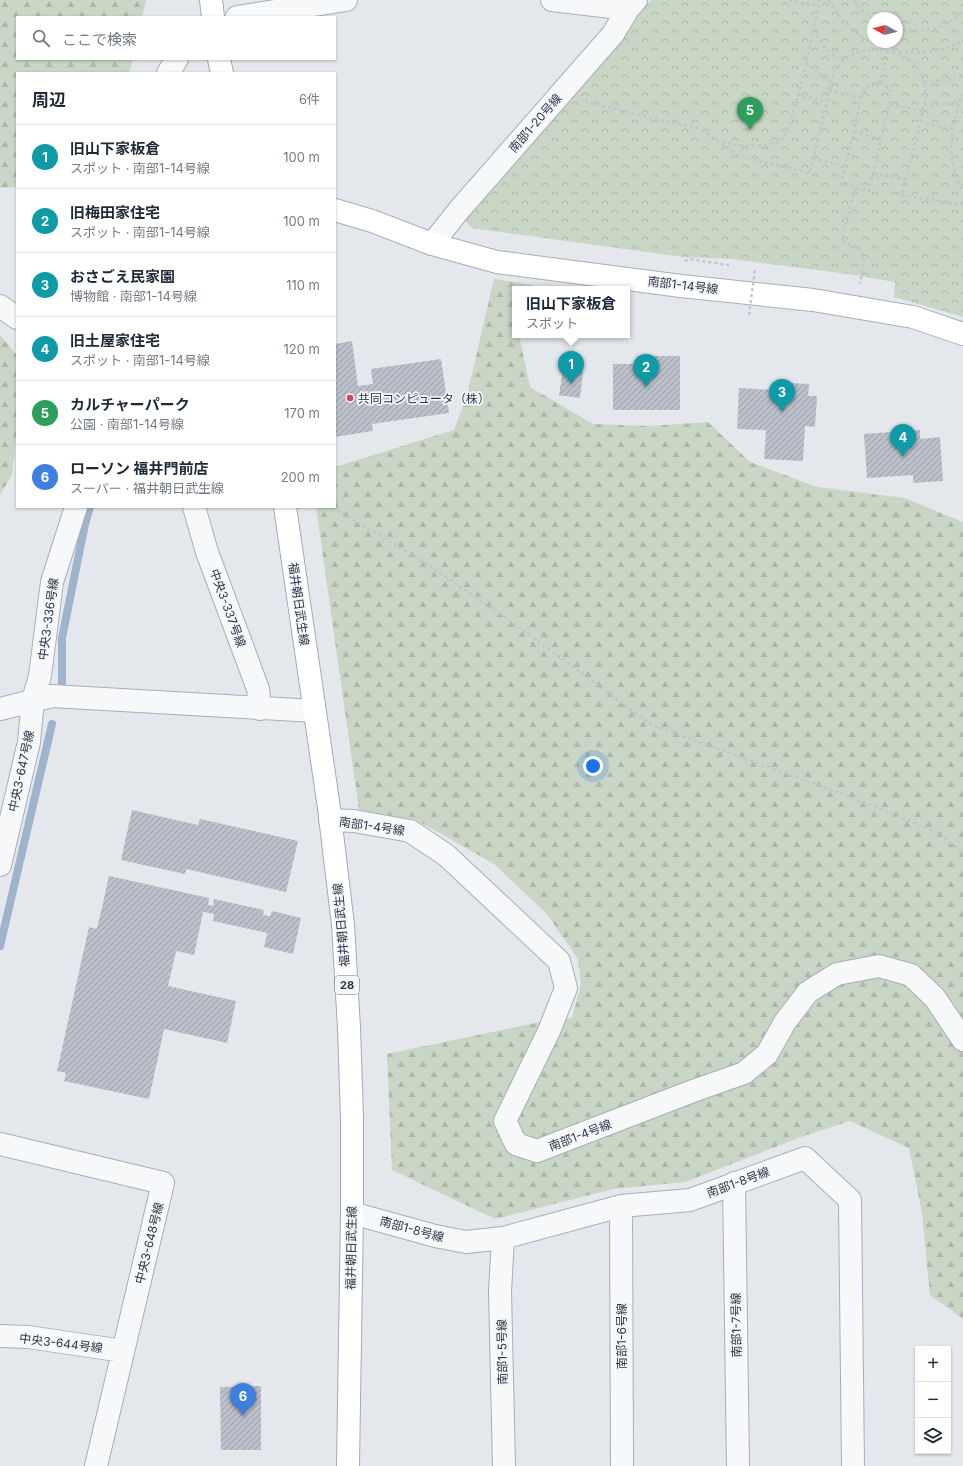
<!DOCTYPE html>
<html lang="ja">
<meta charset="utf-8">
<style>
body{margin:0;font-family:Inter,"Noto Sans JP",sans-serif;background:#f2f2f3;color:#1f2937}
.controls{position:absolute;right:12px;bottom:12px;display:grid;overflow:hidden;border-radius:0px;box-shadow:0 1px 3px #0004}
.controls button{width:36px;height:36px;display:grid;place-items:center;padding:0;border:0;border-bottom:1px solid #e0e1e3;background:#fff;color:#1f2937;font:20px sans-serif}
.compass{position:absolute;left:867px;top:12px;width:36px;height:36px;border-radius:50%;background:#fff;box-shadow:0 1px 3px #0004;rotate:278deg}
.you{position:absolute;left:593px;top:766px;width:14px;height:14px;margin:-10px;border:3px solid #fff;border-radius:50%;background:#1a73e8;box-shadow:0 0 0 6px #1a73e833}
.badge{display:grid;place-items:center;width:26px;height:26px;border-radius:50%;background:#111827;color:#fff;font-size:13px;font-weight:700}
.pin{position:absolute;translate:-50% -33px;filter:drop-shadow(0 1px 2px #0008)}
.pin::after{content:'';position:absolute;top:21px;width:14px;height:12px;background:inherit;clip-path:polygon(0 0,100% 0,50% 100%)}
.popup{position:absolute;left:512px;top:286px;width:118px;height:52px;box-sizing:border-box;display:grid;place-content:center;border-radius:0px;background:#fff;filter:drop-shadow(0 1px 3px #0005);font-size:13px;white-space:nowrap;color:#747a83}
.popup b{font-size:15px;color:#1f2937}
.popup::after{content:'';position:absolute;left:50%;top:100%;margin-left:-8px;border:8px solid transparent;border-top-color:#fff}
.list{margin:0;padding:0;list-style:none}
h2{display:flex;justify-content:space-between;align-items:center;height:52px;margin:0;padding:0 16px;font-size:17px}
h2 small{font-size:13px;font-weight:400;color:#747a83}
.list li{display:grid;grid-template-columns:26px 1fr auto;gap:12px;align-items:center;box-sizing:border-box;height:64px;padding:0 16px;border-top:1px solid #e0e1e3}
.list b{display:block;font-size:15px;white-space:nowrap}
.list p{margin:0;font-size:13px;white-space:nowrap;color:#747a83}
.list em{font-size:13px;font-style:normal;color:#747a83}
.icon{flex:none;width:22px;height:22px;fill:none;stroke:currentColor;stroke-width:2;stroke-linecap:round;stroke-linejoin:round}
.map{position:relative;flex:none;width:963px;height:1466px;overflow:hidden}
.search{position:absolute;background:#fff;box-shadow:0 1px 3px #0004;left:16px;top:16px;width:320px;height:44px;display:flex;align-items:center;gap:10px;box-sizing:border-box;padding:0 14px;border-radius:0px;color:#747a83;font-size:15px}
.panel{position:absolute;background:#fff;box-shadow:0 1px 3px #0004;left:16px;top:72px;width:320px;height:436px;border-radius:0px}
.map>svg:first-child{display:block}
</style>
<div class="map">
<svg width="963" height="1466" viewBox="0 0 963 1466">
<defs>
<pattern id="forest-firs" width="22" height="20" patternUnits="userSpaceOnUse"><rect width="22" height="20" fill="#c9d6c5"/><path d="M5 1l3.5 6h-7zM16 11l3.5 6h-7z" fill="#adb8ab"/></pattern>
<pattern id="park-crowns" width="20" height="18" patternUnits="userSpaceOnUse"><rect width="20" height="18" fill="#c9d6c5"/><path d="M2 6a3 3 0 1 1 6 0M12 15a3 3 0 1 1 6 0" fill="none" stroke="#adb8ab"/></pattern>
<pattern id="building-hatch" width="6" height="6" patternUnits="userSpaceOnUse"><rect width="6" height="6" fill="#bbc0ca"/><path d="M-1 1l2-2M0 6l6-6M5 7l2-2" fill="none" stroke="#989da6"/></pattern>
</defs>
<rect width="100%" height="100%" fill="#e4e7ec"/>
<!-- forest -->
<path fill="url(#forest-firs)" d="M0 0H146L142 17H17V59H133L129 73H17V187L0 188Z
M494 279 532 285 531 289H515V335H519L530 387 593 424 649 426 708 422 750 462 817 487 904 498 963 522V1319L930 1295 922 1213 909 1148 850 1121 804 1136 685 1182 613 1189 495 1219 392 1170 387 1054 540 1022 572 1018 581 985 578 959 547 914 494 864 438 832 415 820 359 810 316 507H335V467L454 430 467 395Z
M0 335 17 355V426L12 475 0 495Z"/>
<!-- park -->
<path fill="url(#park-crowns)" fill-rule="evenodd" d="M651 0H963V317L894 297 895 282 848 274 732 259 683 257 472 228 462 217ZM873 18H897V42H873Z"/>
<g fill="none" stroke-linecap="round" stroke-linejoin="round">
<!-- stream -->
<path stroke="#9fb4cc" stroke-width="8" d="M62 685V638L85 524 90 507
M0 946 52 724"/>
</g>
<!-- building -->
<path fill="url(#building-hatch)" d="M352 341 358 386 373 384 371 369 441 359 449 413 372 424 373 431 335 437V344Z
M637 356H680V410H613V364H637Z
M563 370 583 372 580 398 559 395Z
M774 382 809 384 808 396H817L815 427 805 426 803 461 764 459 766 430 737 429 739 388 773 390Z
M920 430V439L940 437 943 481 913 483V475L867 478 864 434Z
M132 810 198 825 200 819 298 841 286 892 186 869 185 874 121 860Z
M109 876 209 898 208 905 213 906 214 899 264 910 263 915 270 916 272 911 301 918 293 954 264 947 267 933 213 921 214 914 203 912 194 955 176 951 168 986 236 1001 227 1043 164 1029 149 1099 64 1081 66 1073 57 1071 89 927 97 929Z
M261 1386V1450H221L220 1387Z"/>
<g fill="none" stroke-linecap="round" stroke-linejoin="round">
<defs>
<path id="street" d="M552 0 628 9
M237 17 346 0
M168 73 177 59
M432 244 459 210 613 34 628 9 636 0
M0 306 17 318
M194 507 207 552 258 689 260 709
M0 709 52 696 314 711
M330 820 354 821 410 831 446 855 559 961 566 988 549 1031 505 1121 516 1144 537 1151 693 1091 744 1073 767 1054 785 1022 808 992 837 974 879 966 911 975 935 998 963 1040
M0 865 29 742 33 700 40 676 52 582 76 507
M0 1144 163 1183 96 1466
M734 1183 738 1466
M621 1206 622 1466
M352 1213 435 1236 466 1242 503 1238 621 1206 690 1200 805 1158 850 1200 853 1466
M503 1238 500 1291 504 1466
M0 1336 28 1337 123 1351"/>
<path id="secondary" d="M335 210 372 221 432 244 497 262 681 286 813 300 913 317 963 334"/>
<path id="primary" d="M211 0 213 17
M219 59 222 73
M285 507 329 808 343 925 349 1028 352 1118V1213L348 1466"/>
</defs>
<!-- street casing -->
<use href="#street" stroke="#a9aeb7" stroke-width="24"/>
<!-- secondary casing -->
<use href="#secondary" stroke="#a9aeb7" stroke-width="24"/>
<!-- primary casing -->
<use href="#primary" stroke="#a3abb8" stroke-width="24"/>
<!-- path -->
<path stroke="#c2c5cb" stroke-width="2.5" stroke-dasharray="3 3" stroke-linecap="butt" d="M789 0 819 6
M829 0C841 24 861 38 885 49
M854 0 861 10 873 18
M897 29C914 33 936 30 950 21 955 18 959 14 963 11
M814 30C821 45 829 53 843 62
M893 51C918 54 941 53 963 41
M806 61C814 70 821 77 831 82
M924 82 949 80 963 74
M880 83 889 88 891 97 869 191 841 184 863 91 870 84Z
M880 83 890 42
M829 90 862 98
M963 93C950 130 945 155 963 192
M797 95 826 102
M585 101C622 111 660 120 697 128 704 130 709 136 715 139 728 146 769 149 781 140 794 129 815 22 820 0
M890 104 922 111
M924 105C937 106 947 105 960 100
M920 122 952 129
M854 132 881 139
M717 140 739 156 810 173C815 152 820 131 825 110 828 97 829 83 835 71 847 49 877 45 898 54 919 62 924 76 926 97L902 195 963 205
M813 159 846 166
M874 173 906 180
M855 188 842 238 848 244 861 249 864 262 860 284
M685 261 689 259 729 265
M332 507 424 562 509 620 652 725 845 795 941 834 963 853"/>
<!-- street -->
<use href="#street" stroke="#f7f8fa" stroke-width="22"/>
<!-- secondary -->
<use href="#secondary" stroke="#fff" stroke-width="22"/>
<!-- primary -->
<use href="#primary" stroke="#fff" stroke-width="22"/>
<!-- path-bridge -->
<path stroke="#c2c5cb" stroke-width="2.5" stroke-dasharray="3 3" stroke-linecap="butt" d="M749 315 755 269"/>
</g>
<!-- markers -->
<circle fill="#d1495b" stroke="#f4f6f9" stroke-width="1.5" cx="350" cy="398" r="4"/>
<g text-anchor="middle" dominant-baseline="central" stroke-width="3.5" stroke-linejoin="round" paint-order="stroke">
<!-- shield labels -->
<rect fill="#f4f6f9" stroke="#676e7b" stroke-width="1" x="335" y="976" width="24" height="18" rx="3"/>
<g font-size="11" font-weight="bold" fill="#2b3445">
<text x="347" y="985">28</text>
</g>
<!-- street labels -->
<g font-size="12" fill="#2b3445" stroke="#f4f6f9">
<text transform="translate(535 123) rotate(-49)">南部1-20号線</text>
<text transform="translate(683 285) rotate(7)">南部1-14号線</text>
<text transform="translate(299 604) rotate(82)">福井朝日武生線</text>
<text transform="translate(228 608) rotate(70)">中央3-337号線</text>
<text transform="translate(48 619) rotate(-82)">中央3-336号線</text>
<text transform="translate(21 771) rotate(-78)">中央3-647号線</text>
<text transform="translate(372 826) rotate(8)">南部1-4号線</text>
<text transform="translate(341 925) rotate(-95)">福井朝日武生線</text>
<text transform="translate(580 1135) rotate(-21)">南部1-4号線</text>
<text transform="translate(738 1182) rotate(-20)">南部1-8号線</text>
<text transform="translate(412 1229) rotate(15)">南部1-8号線</text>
<text transform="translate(149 1243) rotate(-76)">中央3-648号線</text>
<text transform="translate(351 1248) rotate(-89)">福井朝日武生線</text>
<text transform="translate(736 1325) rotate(-91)">南部1-7号線</text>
<text transform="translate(621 1336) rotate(-90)">南部1-6号線</text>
<text transform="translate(61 1343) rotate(7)">中央3-644号線</text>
<text transform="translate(502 1352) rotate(-91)">南部1-5号線</text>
</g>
<!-- poi labels -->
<g font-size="12" fill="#2b3445" stroke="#f4f6f9" text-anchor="start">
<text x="358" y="398">共同コンピュータ（株）</text>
</g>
</g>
</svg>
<div class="controls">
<button>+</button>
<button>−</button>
<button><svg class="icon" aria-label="layers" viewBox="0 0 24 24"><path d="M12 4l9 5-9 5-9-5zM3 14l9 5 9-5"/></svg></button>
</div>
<svg class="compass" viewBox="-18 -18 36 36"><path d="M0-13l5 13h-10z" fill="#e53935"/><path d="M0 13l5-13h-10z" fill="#747a83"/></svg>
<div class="you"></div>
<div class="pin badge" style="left:571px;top:384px;background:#0f9aa8">1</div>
<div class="popup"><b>旧山下家板倉</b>スポット</div>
<div class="pin badge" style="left:646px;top:387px;background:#0f9aa8">2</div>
<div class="pin badge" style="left:782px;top:412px;background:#0f9aa8">3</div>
<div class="pin badge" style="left:903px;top:457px;background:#0f9aa8">4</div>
<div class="pin badge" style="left:750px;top:130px;background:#2e9e5b">5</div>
<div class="pin badge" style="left:243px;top:1416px;background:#3f7fe0">6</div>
<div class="search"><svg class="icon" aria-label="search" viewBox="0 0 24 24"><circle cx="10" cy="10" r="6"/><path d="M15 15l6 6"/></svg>ここで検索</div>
<section class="panel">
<h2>周辺<small>6件</small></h2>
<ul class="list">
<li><span class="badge" style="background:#0f9aa8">1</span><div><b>旧山下家板倉</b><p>スポット · 南部1-14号線</p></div><em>100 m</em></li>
<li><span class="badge" style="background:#0f9aa8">2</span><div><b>旧梅田家住宅</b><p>スポット · 南部1-14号線</p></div><em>100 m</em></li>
<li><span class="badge" style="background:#0f9aa8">3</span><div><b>おさごえ民家園</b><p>博物館 · 南部1-14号線</p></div><em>110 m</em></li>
<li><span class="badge" style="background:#0f9aa8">4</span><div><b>旧土屋家住宅</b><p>スポット · 南部1-14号線</p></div><em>120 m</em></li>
<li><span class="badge" style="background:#2e9e5b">5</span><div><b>カルチャーパーク</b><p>公園 · 南部1-14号線</p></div><em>170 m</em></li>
<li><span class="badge" style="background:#3f7fe0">6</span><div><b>ローソン 福井門前店</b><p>スーパー · 福井朝日武生線</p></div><em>200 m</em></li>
</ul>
</section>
</div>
